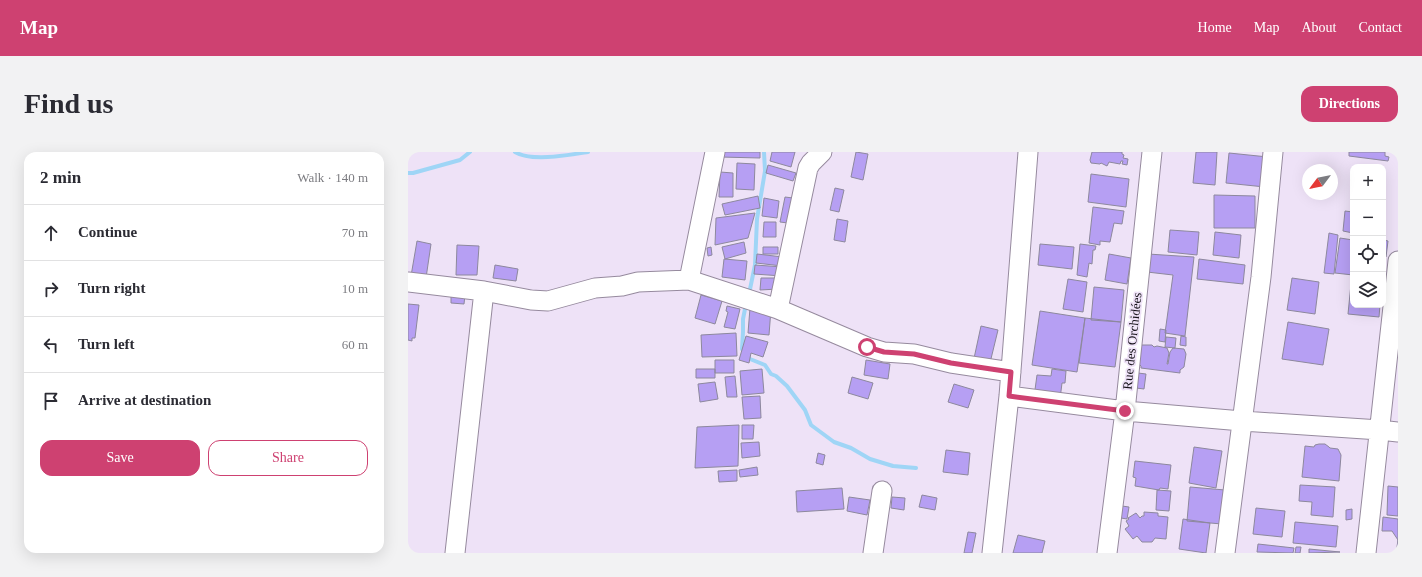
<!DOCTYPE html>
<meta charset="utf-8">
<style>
body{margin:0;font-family:"Times New Roman",serif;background:#f2f2f3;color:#2b2b33}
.controls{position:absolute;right:12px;top:12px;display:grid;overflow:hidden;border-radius:8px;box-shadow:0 4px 16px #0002}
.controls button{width:36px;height:36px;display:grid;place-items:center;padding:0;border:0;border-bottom:1px solid #e1e1e2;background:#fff;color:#2b2b33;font:20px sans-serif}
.compass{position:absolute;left:894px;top:12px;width:36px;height:36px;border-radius:50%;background:#fff;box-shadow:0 4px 16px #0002;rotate:238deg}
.stop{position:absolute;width:12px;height:12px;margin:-9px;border:3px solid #ce4171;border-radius:50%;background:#fff}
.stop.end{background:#ce4171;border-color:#fff;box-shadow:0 1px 4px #0008}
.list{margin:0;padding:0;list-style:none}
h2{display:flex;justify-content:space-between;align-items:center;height:52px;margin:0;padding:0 16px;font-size:17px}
h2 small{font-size:13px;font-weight:400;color:#7c7c81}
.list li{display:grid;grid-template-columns:26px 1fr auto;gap:12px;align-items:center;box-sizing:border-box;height:56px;padding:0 16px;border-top:1px solid #e1e1e2}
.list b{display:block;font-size:15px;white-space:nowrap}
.list em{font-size:13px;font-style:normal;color:#7c7c81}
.actions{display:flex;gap:8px;padding:12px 16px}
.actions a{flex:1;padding:9px 0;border:1px solid #ce4171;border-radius:12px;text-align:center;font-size:14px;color:#ce4171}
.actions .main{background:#ce4171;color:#fff}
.icon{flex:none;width:22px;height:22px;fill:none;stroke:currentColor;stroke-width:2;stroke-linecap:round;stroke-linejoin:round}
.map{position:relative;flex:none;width:990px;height:401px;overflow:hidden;border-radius:12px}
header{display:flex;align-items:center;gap:24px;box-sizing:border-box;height:56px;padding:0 20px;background:#ce4171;color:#fff}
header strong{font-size:19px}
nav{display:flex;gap:22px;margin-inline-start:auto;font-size:14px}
.intro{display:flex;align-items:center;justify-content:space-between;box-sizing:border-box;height:96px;padding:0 24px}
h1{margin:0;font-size:28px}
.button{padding:10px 18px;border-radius:12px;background:#ce4171;color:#fff;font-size:14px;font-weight:700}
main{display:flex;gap:24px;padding:0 24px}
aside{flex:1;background:#fff;border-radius:12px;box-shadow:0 4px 16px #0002}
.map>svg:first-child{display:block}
</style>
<header>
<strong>Map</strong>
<nav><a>Home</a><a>Map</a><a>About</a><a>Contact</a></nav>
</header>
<div class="intro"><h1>Find us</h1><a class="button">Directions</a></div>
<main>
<aside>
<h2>2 min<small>Walk · 140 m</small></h2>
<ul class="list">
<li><svg class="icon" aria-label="ahead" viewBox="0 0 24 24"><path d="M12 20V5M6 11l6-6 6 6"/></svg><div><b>Continue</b></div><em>70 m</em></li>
<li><svg class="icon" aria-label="right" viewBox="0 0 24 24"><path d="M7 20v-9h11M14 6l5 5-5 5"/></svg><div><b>Turn right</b></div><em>10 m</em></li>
<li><svg class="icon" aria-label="left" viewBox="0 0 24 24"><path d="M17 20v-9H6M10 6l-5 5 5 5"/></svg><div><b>Turn left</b></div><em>60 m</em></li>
<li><svg class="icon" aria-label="arrive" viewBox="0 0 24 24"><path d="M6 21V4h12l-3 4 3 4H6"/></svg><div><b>Arrive at destination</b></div></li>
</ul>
<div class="actions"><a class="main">Save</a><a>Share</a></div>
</aside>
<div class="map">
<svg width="990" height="401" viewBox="0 0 990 401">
<rect width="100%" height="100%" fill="#eee2f7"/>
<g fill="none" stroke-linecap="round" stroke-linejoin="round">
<!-- stream -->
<path stroke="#9fd5f6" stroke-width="4" d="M107 0C123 10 161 3 180 0
M0 21H5L52 8 62 0
M341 142 347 113 349 67 357 19 356 0
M338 152 335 167V180L334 197 337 202 342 207 357 213 363 222 368 224 379 234 397 258 403 273 426 290 443 296 462 307 485 314 508 316"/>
</g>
<!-- building -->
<path fill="#b69ff3" stroke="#8d889d" d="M313 0H352V6L312 5Z
M364 0H387L383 15 362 9Z
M448 0 460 2 455 28 443 25Z
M684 0H714V2L716 3 715 6 720 7 719 13 714 12 715 9H713L712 12 701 10 699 14 693 11 692 12 683 11 682 8Z
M788 0H809L807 33 785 31Z
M941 0H977V4L981 5 980 9 941 4Z
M821 1 860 5 857 35 818 31Z
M329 11 347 12 346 38 328 37Z
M360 13 388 21 385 29 358 21Z
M312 20 325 21V45H311Z
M683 22 721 27 718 55 680 50Z
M427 36 436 38 431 60 422 58Z
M806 43 847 44V76H806Z
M350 44 352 56 317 63 314 52Z
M377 45 385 46 380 71 372 70Z
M356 46 371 49 369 66 354 64Z
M685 55 716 59 714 72 706 71 702 90 692 89V93L681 91Z
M937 59 945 60V81L935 79Z
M347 61 340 86 307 93 308 66Z
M429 67 440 69 437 90 426 88Z
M356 70H368V85H355Z
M762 78 791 80 789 103 760 100Z
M807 80 833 83 831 106 805 103Z
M921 81 930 83 926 122 916 121Z
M932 86 945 88V123L927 121Z
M976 88 980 89 978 105H975Z
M9 89 23 92 18 126 3 124Z
M336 90 338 101 317 107 314 95Z
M632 92 666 95 664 117 630 113Z
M672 92 688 94 687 98H685L684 112 681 111 679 125 669 123Z
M49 93 71 94 69 123H48Z
M303 95 304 103 300 104 299 96Z
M355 95H370V102H355Z
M349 102 375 105 374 114 348 111Z
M701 102 723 106 719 132 697 128Z
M740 102 786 105 777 184 757 181 765 123 739 120Z
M316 107 339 109 337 128 314 125Z
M791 107 837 113 835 132 789 127Z
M87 113 110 117 108 129 85 126Z
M347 113 375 115 374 124 346 122Z
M353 126H370V137L352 138Z
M884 126 911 130 907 162 879 158Z
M660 127 679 130 675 160 655 157Z
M943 132H945V153H972L971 165 940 162Z
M686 135 716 138 713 170 683 168Z
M43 142 57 143 56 152 43 151Z
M293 143 314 149 307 172 287 166Z
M0 152 11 153 7 186H4V189L0 188Z
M319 154 332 157 327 177 316 175 320 160 318 159Z
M342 156 363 157 361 183 340 181Z
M632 159 677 166 669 220 624 213Z
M677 166 713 170 707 215 671 211Z
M880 170 921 177 915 213 874 207Z
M573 174 590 178 581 215 565 211Z
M752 177 758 178 757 190 751 189Z
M328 181 329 204 294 205 293 183Z
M338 184 360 190 355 205 343 201 341 211 331 208Z
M773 184 778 185V194L772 193Z
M758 185 768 186 767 196 757 195Z
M733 193H744L746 195 749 194 759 196 761 201 759 212H760L762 200 765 196 776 197 778 202 776 215 772 218V221L733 216V214L729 210 731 197Z
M307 208H326V221H307Z
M458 208 482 212 480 227 456 223Z
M288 217H307V226H288Z
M354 217 356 241 334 243 332 219Z
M644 217 658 219 657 231H654L652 247 626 245 629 223 643 224Z
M730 221 738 222 736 237 728 236Z
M327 224 329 245H319L317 225Z
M444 225 465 231 460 247 440 241Z
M307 230 310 247 292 250 290 232Z
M546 232 566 238 560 256 540 250Z
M352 244 353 266 336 267 334 245Z
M331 273 330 314 287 316 289 275Z
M334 273H346L345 287H334Z
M351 290 352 304 334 306 333 291Z
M911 292H917L921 295 922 296 930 297 933 303 931 329 894 325 897 294 906 295 907 293Z
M786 295 814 299 808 336 781 331Z
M538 298 562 301 560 323 535 320Z
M410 301 417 303 415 313 408 311Z
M727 309 763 313 760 337 752 336 751 338 727 334 728 326 725 325Z
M349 315 350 323 332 325 331 318Z
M329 318V329L311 330 310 319Z
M892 333 927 335 925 365 903 363 904 350 891 349Z
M980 334 990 335V364L979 363Z
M782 335 817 338 814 372 779 369Z
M434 336 436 357 389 360 388 339Z
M749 338 763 339 761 359 748 358Z
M514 343 529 346 527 358 511 355Z
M441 345 462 348 459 363 439 359Z
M484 345 497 346 496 358 483 356Z
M714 354 721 355 719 367 713 366Z
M848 356 877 359 874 385 845 382Z
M944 357V367L938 368V358Z
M736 360 750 361V364L760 365 758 387 747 386 744 390H734L729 384 725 387 717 377 721 374 718 369 721 367 720 366 728 361 732 366 734 364H736Z
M975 365 990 367V401H988L990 388 984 379H974Z
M775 367 802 371 798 401 771 397Z
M887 370 930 374 928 395 885 391Z
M560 380 568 381 564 401H556Z
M610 383 637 389 634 401H605Z
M850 392 886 396 885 401 849 400Z
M888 395H893L892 401H887Z
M901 397 932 400 901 401Z"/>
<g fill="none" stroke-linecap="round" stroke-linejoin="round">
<defs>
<path id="minor" d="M281 128 307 0
M0 130 76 139 123 148 140 149 187 136 214 134 230 130 281 128 370 157 459 195 476 200 506 202 543 211 603 220
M370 157 400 16 403 11 414 0
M601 244 717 259 834 269 972 278 990 280
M47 401 76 139
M465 401 474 339
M584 401 601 244 620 0
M699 401 717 259 744 0
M817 401 853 125 865 0
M958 401 990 109"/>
</defs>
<!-- minor casing -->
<use href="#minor" stroke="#968a9e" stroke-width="21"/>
<!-- minor -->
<use href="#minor" stroke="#fff" stroke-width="19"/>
</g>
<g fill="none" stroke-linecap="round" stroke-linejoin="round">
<!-- route -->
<path stroke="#ce4171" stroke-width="5" d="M459 195 476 200 506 202 543 211 603 220 601 244 717 259"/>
</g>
<g text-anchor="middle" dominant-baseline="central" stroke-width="3.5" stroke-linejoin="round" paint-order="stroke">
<!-- street labels -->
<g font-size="13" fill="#151118" stroke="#eee2f7">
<text transform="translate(724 189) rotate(-84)">Rue des Orchidées</text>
</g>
</g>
</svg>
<div class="controls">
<button>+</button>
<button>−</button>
<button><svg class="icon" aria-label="locate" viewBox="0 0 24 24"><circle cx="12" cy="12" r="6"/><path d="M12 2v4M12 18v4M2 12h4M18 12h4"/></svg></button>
<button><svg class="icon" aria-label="layers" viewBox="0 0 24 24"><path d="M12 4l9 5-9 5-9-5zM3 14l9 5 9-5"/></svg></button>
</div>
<svg class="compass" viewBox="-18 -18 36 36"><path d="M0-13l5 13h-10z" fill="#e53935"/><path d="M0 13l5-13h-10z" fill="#7c7c81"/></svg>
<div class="stop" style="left:459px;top:195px"></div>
<div class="stop end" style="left:717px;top:259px"></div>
</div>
</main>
